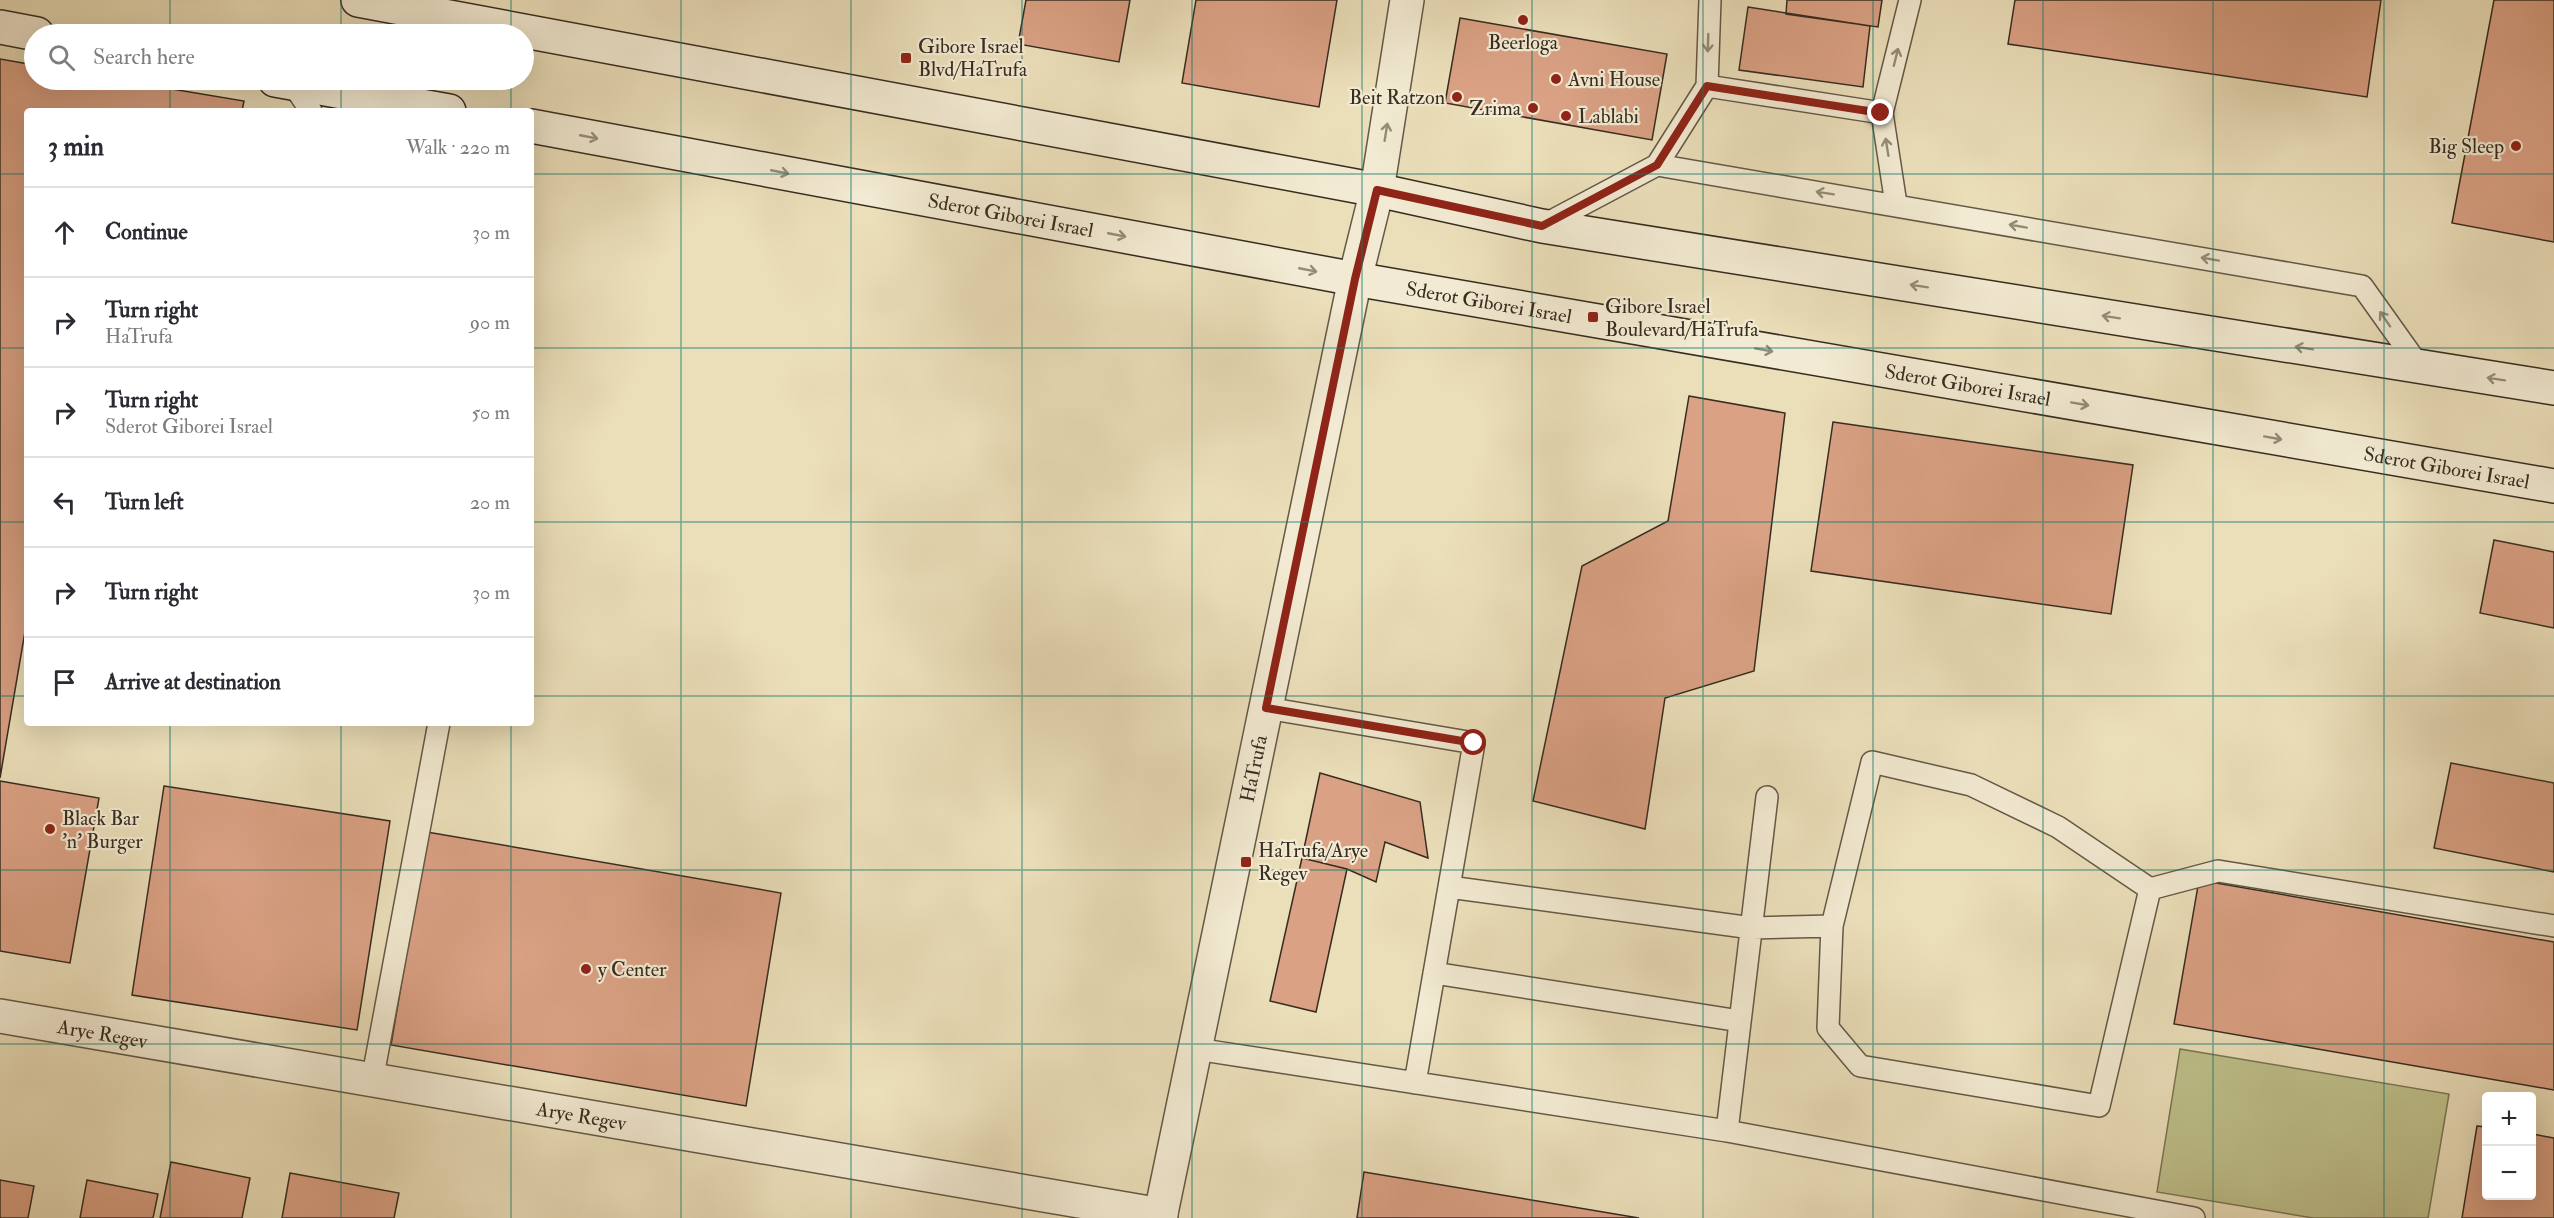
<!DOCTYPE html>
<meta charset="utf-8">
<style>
body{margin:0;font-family:"IM FELL Double Pica",serif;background:#f7f7f7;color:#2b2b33}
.controls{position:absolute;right:18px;bottom:18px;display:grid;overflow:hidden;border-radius:6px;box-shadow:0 6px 24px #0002}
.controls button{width:54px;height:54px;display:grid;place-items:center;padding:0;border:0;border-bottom:2px solid #e1e1e2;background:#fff;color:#2b2b33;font:30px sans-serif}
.stop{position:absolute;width:18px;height:18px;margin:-14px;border:4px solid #8f2418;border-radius:50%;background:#fff}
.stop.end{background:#8f2418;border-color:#fff;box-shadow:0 2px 6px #0008}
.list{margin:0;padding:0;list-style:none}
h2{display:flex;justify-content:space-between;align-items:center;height:78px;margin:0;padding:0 24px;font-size:26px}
h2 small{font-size:20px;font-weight:400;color:#7c7c81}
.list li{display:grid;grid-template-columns:39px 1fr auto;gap:18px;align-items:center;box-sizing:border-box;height:90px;padding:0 24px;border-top:2px solid #e1e1e2}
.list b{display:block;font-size:22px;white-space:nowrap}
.list p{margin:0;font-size:20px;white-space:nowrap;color:#7c7c81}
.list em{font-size:20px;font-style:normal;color:#7c7c81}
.icon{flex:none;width:33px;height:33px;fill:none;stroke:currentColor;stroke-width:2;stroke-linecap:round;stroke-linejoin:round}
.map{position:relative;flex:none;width:2554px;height:1218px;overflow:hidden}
.search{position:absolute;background:#fff;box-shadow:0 6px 24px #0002;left:24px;top:24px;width:510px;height:66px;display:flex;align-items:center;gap:15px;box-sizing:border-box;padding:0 21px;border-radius:33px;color:#7c7c81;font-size:22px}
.panel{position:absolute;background:#fff;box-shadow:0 6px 24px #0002;left:24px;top:108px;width:510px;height:618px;border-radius:6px}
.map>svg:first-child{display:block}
</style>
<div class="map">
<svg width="2554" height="1218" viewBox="0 0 2554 1218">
<rect width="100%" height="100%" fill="#ebdfba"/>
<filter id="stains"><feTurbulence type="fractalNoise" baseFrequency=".00333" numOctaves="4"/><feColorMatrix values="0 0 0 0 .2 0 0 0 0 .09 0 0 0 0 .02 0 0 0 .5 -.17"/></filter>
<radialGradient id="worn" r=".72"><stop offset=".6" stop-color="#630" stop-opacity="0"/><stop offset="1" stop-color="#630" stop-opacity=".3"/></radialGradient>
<!-- green -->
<path fill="#bec08b" stroke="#7a7656" stroke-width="1.5" d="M2180 1049 2449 1094 2428 1218H2313L2157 1192Z"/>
<!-- building -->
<path fill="#daa184" stroke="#372c20" stroke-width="1.5" d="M1026 0H1130L1119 62 1018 44Z
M1196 0H1337L1319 107 1182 83Z
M1787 0H1882L1878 27 1786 14Z
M2015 0H2381L2367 97 2008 44Z
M2494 0H2554V242L2452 223Z
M1748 7 1870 26 1863 87 1739 70Z
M1460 18 1667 54 1652 140 1445 103Z
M0 59 34 65V80H118L244 101 242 111H27V620L0 778Z
M1689 396 1785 413 1754 671 1665 698 1645 829 1533 801 1582 566 1668 521Z
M1833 422 2133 465 2111 614 1811 571Z
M2494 540 2554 552V628L2480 613Z
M2451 763 2554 783V872L2434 848Z
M1320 773 1420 802 1428 858 1385 842 1376 882 1347 869 1302 858Z
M0 781 99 798 70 963 0 951Z
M164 786 390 821 357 1030 132 995Z
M427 832 781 893 746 1106 391 1045Z
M1302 858 1347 869 1316 1012 1270 1001Z
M2199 880 2554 942V1090L2174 1024Z
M2477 1126 2486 1127V1196H2532V1134L2554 1138V1218H2462Z
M171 1162 250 1178 242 1218H160Z
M1364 1172 1639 1218H1357Z
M290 1173 399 1193 394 1218H282Z
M0 1180 34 1186 28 1218H0Z
M87 1180 158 1194 153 1218H80Z"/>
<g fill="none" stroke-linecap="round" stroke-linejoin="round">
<defs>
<path id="lane" d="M292 83 311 111
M1707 86 1710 0
M1882 113 1910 0
M1657 165 1707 86 1882 113 1896 204
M1542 226 1657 165 2362 286 2419 366
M1266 708 1474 743 1415 1083
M1872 762 1971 785 2058 827 2150 889 2099 1106 1860 1066 1828 1028 1832 926Z
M1449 887 1752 928 1832 926
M2150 889 2218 871 2554 926
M1434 973 1740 1021
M1196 1049 1727 1131 2194 1218
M372 1081 439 723
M1727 1131 1767 797"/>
<g id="street">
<path id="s1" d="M0 1016 1161 1215"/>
<path id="s2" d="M1160 1218 1355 279 1377 190 1407 0"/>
</g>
<g id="secondary">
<path d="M358 0 1377 190 1542 226 2554 388"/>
<path d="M0 27 37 34"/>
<path d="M275 80 449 111"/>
<path id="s3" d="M531 126 1355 279 2554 486"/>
</g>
</defs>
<!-- lane casing -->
<use href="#lane" stroke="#645946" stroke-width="24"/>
<!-- street casing -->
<use href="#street" stroke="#645946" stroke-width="36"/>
<!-- secondary casing -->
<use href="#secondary" stroke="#372c20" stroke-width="36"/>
<!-- lane -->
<use href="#lane" stroke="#f2ead2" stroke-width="21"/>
<!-- street -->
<use href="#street" stroke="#f2ead2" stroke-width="33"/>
<!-- secondary -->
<use href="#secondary" stroke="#f2ead2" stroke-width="33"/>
</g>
<!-- one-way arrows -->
<defs><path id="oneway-shaft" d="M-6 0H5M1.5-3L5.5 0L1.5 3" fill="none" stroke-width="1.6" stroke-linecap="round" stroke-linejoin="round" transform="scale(1.5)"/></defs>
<g stroke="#948b79">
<use href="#oneway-shaft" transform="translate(1708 43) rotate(92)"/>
<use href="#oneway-shaft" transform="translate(1896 57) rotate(-76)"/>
<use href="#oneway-shaft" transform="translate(1386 132) rotate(-81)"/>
<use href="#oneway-shaft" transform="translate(589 137) rotate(11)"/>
<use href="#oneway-shaft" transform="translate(1887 147) rotate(-99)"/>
<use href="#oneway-shaft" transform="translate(780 172) rotate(11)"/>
<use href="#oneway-shaft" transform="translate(1825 193) rotate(-171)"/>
<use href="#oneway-shaft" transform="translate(2018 226) rotate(-170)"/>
<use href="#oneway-shaft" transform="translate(1117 235) rotate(11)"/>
<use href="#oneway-shaft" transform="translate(2210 259) rotate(-170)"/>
<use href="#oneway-shaft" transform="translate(1308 270) rotate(11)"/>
<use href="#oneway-shaft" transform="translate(1919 286) rotate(-171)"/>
<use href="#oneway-shaft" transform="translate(2111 317) rotate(-171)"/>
<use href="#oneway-shaft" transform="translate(2385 319) rotate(-125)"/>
<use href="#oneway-shaft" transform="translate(2304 348) rotate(-171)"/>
<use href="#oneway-shaft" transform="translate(1764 350) rotate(10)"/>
<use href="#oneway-shaft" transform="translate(2496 379) rotate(-171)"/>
<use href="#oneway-shaft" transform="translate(2080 404) rotate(10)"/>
<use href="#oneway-shaft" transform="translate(2273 438) rotate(10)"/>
</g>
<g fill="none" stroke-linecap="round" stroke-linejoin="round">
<!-- route -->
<path stroke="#8f2418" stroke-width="8" d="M1474 743 1266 708 1355 279 1377 190 1542 226 1657 165 1707 86 1881 113"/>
</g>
<!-- grid -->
<path fill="none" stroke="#0f766e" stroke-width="1.5" stroke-opacity="0.55" d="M170 0V34M341 0V34M511 0V34M681 0V1218M851 0V1218M1022 0V1218M1192 0V1218M1362 0V1218M1532 0V1218M1703 0V1218M1873 0V1218M2043 0V1218M2213 0V1218M2384 0V1218M170 80V111M341 80V111M511 80V111M0 174H27M531 174H2554M0 348H27M531 348H2554M0 522H27M531 522H2554M0 696H27M531 696H2554M170 723V1218M341 723V1218M511 723V1218M0 870H2554M0 1044H2554"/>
<!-- markers -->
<g fill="#8f2418" stroke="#f2ead2" stroke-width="2">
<circle cx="1523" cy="20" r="6"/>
<rect x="900" y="52" width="12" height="12" rx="3"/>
<circle cx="1556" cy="79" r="6"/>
<circle cx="1457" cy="97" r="6"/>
<circle cx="1533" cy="108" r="6"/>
<circle cx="1566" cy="116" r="6"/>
<circle cx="2516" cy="146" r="6"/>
<rect x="1587" y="311" width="12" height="12" rx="3"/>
<circle cx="50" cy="829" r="6"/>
<rect x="1240" y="856" width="12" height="12" rx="3"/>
<circle cx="586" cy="969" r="6"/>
</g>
<g text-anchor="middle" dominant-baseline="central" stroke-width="4.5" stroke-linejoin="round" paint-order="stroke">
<!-- poi labels -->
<g font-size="20" fill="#372c20" stroke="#f2ead2" text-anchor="start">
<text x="1523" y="42" text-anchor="middle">Beerloga</text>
<text x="918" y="46">Gibore Israel<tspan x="918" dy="23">Blvd/HaTrufa</tspan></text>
<text x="1568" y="79">Avni House</text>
<text x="1445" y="97" text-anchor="end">Beit Ratzon</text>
<text x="1521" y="108" text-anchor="end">Zrima</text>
<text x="1578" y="116">Lablabi</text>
<text x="2504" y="146" text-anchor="end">Big Sleep</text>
<text x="1605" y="306">Gibore Israel<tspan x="1605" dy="23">Boulevard/HaTrufa</tspan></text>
<text x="62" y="818">Black Bar<tspan x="62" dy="23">'n' Burger</tspan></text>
<text x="1258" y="850">HaTrufa/Arye<tspan x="1258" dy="23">Regev</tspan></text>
<text x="598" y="969">y Center</text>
</g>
<!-- street labels -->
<g font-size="20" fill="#372c20" stroke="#f2ead2">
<text stroke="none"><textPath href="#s3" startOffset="488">Sderot Giborei Israel</textPath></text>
<text stroke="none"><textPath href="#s3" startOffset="974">Sderot Giborei Israel</textPath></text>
<text stroke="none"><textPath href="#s3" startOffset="1460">Sderot Giborei Israel</textPath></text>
<text stroke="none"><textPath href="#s3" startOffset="1946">Sderot Giborei Israel</textPath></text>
<text stroke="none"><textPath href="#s2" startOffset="459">HaTrufa</textPath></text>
<text stroke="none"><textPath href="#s1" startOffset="104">Arye Regev</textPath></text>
<text stroke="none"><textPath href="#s1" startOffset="590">Arye Regev</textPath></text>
</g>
</g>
<rect width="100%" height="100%" filter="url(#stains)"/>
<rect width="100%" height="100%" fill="url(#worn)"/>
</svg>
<div class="controls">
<button>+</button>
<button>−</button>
</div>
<div class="stop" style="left:1474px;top:743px"></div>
<div class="stop end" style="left:1881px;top:113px"></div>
<div class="search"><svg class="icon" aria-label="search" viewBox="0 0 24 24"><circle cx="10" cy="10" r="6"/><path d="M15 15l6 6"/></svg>Search here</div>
<section class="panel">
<h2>3 min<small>Walk · 220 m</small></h2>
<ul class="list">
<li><svg class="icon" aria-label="ahead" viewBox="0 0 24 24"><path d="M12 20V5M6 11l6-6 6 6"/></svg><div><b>Continue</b></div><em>30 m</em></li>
<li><svg class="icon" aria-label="right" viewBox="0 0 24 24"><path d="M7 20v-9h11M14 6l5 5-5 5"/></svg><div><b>Turn right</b><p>HaTrufa</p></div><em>90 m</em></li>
<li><svg class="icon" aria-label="right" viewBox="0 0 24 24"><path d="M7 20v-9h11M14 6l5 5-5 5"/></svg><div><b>Turn right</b><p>Sderot Giborei Israel</p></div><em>50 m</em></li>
<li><svg class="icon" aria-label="left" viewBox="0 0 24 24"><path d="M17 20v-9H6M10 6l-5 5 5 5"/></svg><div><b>Turn left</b></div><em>20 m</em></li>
<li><svg class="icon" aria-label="right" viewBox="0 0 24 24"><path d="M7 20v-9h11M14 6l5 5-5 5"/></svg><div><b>Turn right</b></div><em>30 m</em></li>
<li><svg class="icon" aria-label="arrive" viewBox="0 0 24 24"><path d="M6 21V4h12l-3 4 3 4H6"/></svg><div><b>Arrive at destination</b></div></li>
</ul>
</section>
</div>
